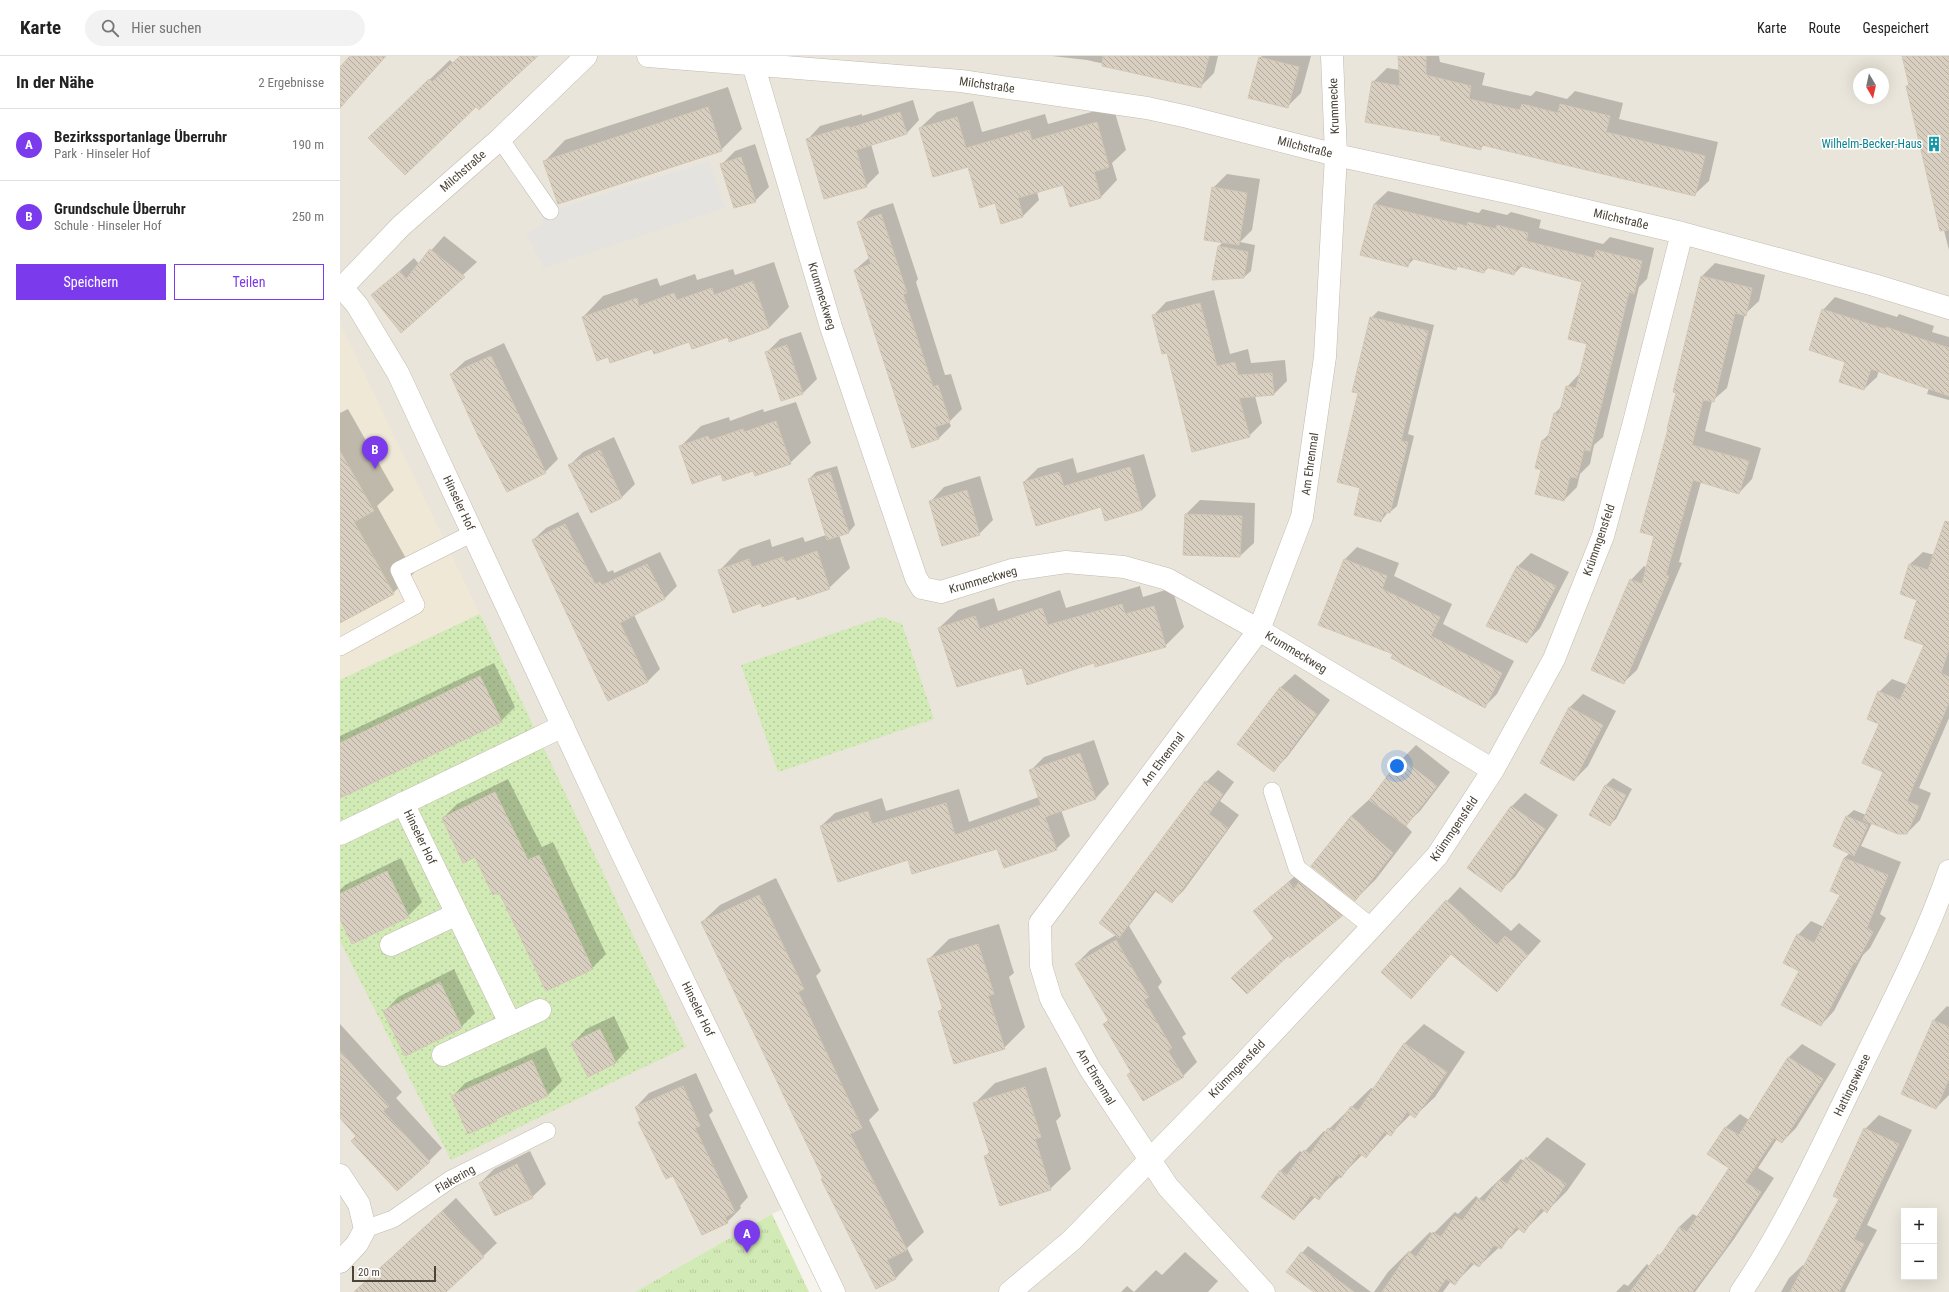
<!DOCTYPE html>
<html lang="de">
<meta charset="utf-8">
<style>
body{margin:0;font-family:"Roboto Condensed",sans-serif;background:#f2f2f2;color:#222}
.controls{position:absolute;right:12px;bottom:12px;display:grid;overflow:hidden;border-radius:0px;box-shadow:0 4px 16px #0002}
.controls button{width:36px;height:36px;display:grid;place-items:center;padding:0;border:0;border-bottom:1px solid #e0e0e0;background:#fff;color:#222;font:20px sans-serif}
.compass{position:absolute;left:1513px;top:12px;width:36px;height:36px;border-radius:50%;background:#fff;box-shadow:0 4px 16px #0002;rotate:171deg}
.scale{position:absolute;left:12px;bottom:10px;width:84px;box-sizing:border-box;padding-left:4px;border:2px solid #4b4439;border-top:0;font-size:11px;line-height:14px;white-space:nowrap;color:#4b4439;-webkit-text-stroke:3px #fff;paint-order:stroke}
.you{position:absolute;left:1057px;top:710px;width:14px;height:14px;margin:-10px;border:3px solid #fff;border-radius:50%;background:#1a73e8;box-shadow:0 0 0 6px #1a73e833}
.badge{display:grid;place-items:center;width:26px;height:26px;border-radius:50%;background:#7c3aed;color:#fff;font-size:13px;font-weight:700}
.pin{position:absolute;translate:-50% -33px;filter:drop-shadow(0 1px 2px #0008)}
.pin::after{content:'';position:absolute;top:21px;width:14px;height:12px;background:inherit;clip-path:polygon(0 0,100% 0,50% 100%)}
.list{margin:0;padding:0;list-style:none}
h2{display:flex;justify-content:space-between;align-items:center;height:52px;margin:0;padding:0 16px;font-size:17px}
h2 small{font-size:13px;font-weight:400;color:#767676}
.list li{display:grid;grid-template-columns:26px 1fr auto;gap:12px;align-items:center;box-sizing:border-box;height:72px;padding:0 16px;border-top:1px solid #e0e0e0}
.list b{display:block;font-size:15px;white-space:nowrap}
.list p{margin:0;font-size:13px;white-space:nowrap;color:#767676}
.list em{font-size:13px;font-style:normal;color:#767676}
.actions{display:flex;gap:8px;padding:12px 16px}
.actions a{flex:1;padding:9px 0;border:1px solid #7c3aed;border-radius:0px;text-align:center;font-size:14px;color:#7c3aed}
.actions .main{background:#7c3aed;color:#fff}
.icon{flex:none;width:22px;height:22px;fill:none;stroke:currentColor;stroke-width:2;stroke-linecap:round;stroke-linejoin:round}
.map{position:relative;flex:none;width:1609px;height:1236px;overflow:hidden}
header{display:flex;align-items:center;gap:24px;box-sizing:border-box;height:56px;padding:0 20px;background:#fff;border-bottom:1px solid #e0e0e0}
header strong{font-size:19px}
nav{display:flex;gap:22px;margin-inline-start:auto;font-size:14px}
.search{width:280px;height:36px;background:#f2f2f2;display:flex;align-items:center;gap:10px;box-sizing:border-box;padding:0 14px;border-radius:22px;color:#767676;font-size:15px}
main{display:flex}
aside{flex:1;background:#fff}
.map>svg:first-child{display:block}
</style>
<header>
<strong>Karte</strong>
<div class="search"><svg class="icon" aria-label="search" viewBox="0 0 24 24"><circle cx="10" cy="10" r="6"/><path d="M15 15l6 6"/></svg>Hier suchen</div>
<nav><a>Karte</a><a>Route</a><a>Gespeichert</a></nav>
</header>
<main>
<aside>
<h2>In der Nähe<small>2 Ergebnisse</small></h2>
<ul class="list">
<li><span class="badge">A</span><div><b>Bezirkssportanlage Überruhr</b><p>Park · Hinseler Hof</p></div><em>190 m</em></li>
<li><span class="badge">B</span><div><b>Grundschule Überruhr</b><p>Schule · Hinseler Hof</p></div><em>250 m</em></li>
</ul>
<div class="actions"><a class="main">Speichern</a><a>Teilen</a></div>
</aside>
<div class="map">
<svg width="1609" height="1236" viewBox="0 0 1609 1236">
<defs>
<pattern id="grass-dots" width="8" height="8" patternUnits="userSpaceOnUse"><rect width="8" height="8" fill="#d2eab5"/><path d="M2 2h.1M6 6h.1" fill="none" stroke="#b6ca9c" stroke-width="1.8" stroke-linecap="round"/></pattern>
<pattern id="park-tufts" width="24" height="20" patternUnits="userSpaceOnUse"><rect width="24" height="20" fill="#d2eab5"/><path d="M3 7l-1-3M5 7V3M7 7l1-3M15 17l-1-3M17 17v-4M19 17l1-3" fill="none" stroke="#b6ca9c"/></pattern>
<pattern id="building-back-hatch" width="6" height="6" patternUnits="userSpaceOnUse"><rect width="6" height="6" fill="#d8cfc1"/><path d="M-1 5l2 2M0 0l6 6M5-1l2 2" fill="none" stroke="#b1aa9e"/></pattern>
</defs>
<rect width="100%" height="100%" fill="#f6f3ec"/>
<!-- residential -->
<path fill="#eae5da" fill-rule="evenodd" d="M0 0H1609V1236H504L462 1144 432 1158 295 1236H0ZM1519 18H1543V42H1519ZM1564 1155H1594V1221H1564Z"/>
<!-- education -->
<path fill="#efe8d6" d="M0 267 140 558 0 624Z"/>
<!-- grass -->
<path fill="url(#grass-dots)" d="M140 558 346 991 111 1104 0 885V624Z
M542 561 562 568 594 663 438 716 401 609Z"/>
<!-- park -->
<path fill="url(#park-tufts)" d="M432 1158 469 1236H295Z"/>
<!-- parking -->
<path fill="#e5e3e0" d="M369 105 385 152 204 212 186 177 202 169 204 157Z"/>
<!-- shadow -->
<path fill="#0003" d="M120 0H196L136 49 50 62 110 4 113 7Z
M712 0H878L874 17 861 30 747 4Z
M922 0H971L961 37 947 51 920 2Z
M1059 0H1099L1100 6 1145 17 1142 29 1191 40 1196 35 1227 43 1235 35 1283 47 1279 63 1378 86 1369 125 1355 138 1144 89 1140 93 1102 79 1033 26 1047 12 1060 14Z
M1563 0H1609V194L1567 30 1570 28Z
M388 31 402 73 381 94 205 105 225 84Z
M573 44 579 64 567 77 531 88 539 117 526 130 468 83 480 70 522 58V60Z
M633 45 642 76 705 58 708 68 773 50 786 94 772 107 777 124 761 141 730 150 724 128 697 136 699 144 683 160 661 167 656 146 629 110 580 72 597 56Z
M415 88 429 131 415 145 381 109 395 95Z
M887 118 920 123 912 174 900 186 915 189 911 215 904 221 873 223 879 190 883 186 873 132Z
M1048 135 1139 157 1142 153 1167 159 1171 156 1201 164 1199 172 1263 188 1270 181 1314 192 1307 223 1299 231 1263 381 1254 389 1250 408 1240 418 1237 431 1224 444 1202 413 1196 411 1203 384 1210 377 1215 357 1222 350 1227 331 1240 317 1249 287 1243 225 1182 210 1174 218 1149 211 1144 216 1119 209 1116 213 1075 202 1067 210 1034 148Z
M553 147 578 223 576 226 605 319 611 318 622 353 609 366 611 370 599 382 515 214 530 201 519 166 531 154Z
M104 180 137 206 62 275 33 239 74 202 79 208Z
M434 206 449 251 429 272 390 285 388 280 350 284 269 300 243 261 263 240 317 222 320 230 355 218 357 224 393 213 395 219Z
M1375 207 1425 219 1419 245 1405 258 1387 332 1372 345 1365 375 1421 392 1412 423 1399 437 1361 426 1339 506 1342 507 1297 614 1283 627 1291 524 1304 510 1307 512 1315 479 1329 372 1362 220Z
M874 234 890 298 908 293 911 307 945 304 947 325 934 338 915 340 922 367 909 380 827 296 813 260 826 246Z
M1495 241 1557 261 1559 258 1594 270 1592 276 1609 281V344L1587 338 1589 332 1539 314 1537 321 1524 333 1507 305 1483 254Z
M1038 255 1094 269 1068 378 1074 380 1057 450 1050 456H1048L1041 465 1021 431 1031 262Z
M461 276 477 323 463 337 442 344 426 297 440 283Z
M164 287 218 403 205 416 111 318 125 305Z
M456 346 471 387 450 407 413 413 340 391 361 370 389 361 390 365 423 353 424 356Z
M8 353 54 434 37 450 74 517 53 537 0 566V357Z
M274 381 295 428 282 441 230 409 243 396Z
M804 398 816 440 802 454 762 450 684 426 698 412 733 402 737 417Z
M497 410 515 469 509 476 499 479 510 512 489 532 422 546 380 514 400 493 430 483 432 491 463 481 465 486 486 479 469 423 476 416Z
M640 420 653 464 639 478 591 445 604 431Z
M860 444 915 447 914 487 900 500 846 458Z
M238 456 268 516 273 514 274 517 320 496 337 530 325 542 294 559 320 613 308 625 193 484 206 472Z
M1609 469V662L1579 732 1591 737 1580 764 1567 777 1532 767 1521 790 1561 806 1540 858 1546 862 1530 892 1523 899 1494 955 1481 969 1460 914 1458 879 1471 865 1484 871 1501 838 1504 802 1510 797 1494 790 1507 760 1514 754 1526 759 1545 715 1539 636 1552 623 1568 629 1585 589 1578 543 1570 508 1583 496 1595 499Z
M1017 491 1059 507 1054 520 1112 548 1103 568 1174 605 1157 638 1145 650 1055 598 1005 503Z
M1191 497 1229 516 1200 572 1187 586 1177 511Z
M800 530 803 541 832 532 844 571 825 590 754 605 682 611 599 572 618 554 654 542 658 555 720 534 726 552Z
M154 607 175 651 161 665 0 741V680Z
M955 618 990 644 947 701 933 715 898 688 941 631Z
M1243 638 1276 655 1248 710 1234 724 1229 652Z
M754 684 769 728 756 742 721 754 730 780 716 793 658 792 569 803 481 770 495 757 542 742 546 755 619 733 629 766 699 741 690 715 704 701Z
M1076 689 1110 716 1080 755 1065 769 1072 776 1036 823 1015 844 973 810 1011 760 1033 740 1062 703Z
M878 714 894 726 880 745 899 759 844 834 832 846 816 835 789 870 822 926 818 931 846 978 842 981 857 1006 843 1020 792 1016 764 968 769 963 736 908 750 894 776 879 866 726Z
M1273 722 1292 733 1276 763 1269 769 1250 759 1266 729Z
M168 723 202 791 213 786 266 898 252 912 159 835 135 800 103 762 117 748Z
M1185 737 1218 759 1175 821 1161 834 1129 812 1172 750Z
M61 802 82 846 68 860H0V834L5 829Z
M961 815 1013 848 1002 860 950 900 914 855Z
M436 822 481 915 476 920 539 1054 529 1064 584 1176 567 1192 573 1204 556 1222 537 1232 362 866 380 849Z
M1120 831 1171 875 1179 867 1201 885 1157 935 1112 897 1071 942 1042 916Z
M659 868 674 917 669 921 685 971 664 992 599 956 603 951 588 904 609 883Z
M114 913 135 957 121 971 65 999 45 955 58 941Z
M1607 950 1609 951V1039L1596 1052 1562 1037 1594 964Z
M274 960 289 992 276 1006 248 1019 233 987 246 973Z
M0 968 62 1036 56 1042 102 1092 89 1105 17 1080 0 1060Z
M1084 968 1125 996 1095 1041 1075 1060 1071 1058 1050 1079 1048 1077 1026 1101 1023 1098 979 1142 976 1140 954 1163 941 1114 960 1095 963 1097 984 1075 986 1076 1031 1032 1034 1033 1064 988Z
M1462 988 1496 1008 1456 1072 1442 1086 1437 1083 1418 1112 1434 1122 1394 1183 1355 1236H1276L1284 1228 1288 1230 1307 1208 1310 1211 1327 1190 1339 1171 1353 1158 1358 1161 1390 1111 1369 1097 1386 1071 1400 1058 1409 1064 1449 1001Z
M206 991 222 1025 208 1039 160 1060 156 1064 112 1041 125 1027Z
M706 1011 721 1060 716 1065 731 1113 710 1133 646 1100 650 1095 635 1047 655 1027Z
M356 1017 373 1055 369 1059 408 1141 400 1150 401 1152 387 1166 334 1118 300 1066 301 1065 296 1051 309 1037Z
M1539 1059 1572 1074 1527 1169 1537 1174 1505 1235 1506 1236H1441L1449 1222 1463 1209 1465 1210 1500 1142 1525 1073Z
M1207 1081 1246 1108 1227 1135 1207 1155 1205 1154 1184 1175 1180 1172 1139 1210 1135 1207 1115 1227 1111 1225 1103 1236H1034L1048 1216 1069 1195 1070 1196 1090 1176 1093 1178 1115 1156 1118 1158 1136 1140 1139 1143 1181 1103 1184 1105Z
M190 1095 206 1128 192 1141 140 1127 154 1113Z
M116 1142 157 1187 105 1236H14Z
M968 1190 1031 1236H976L962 1197Z
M845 1196 878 1225 868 1236H781L787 1230 794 1236 816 1214 822 1219Z"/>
<!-- building -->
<path fill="url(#building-back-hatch)" stroke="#d3c7b4" d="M10 0H46L0 52V11Z
M120 0H198L139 54 136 51 65 119 28 82 89 23 92 26Z
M763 0H869L861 32 762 10Z
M1058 0H1086V19L1131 30 1129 43 1180 54 1182 48 1218 57 1220 48 1270 60 1266 76 1365 100 1355 140 1142 89 1141 94 1100 84 1101 80 1025 66 1032 25 1060 30Z
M1562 0H1609V174L1600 175 1566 30 1569 29Z
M919 1 959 11 948 52 908 42Z
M368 51 382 95 218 148 203 105Z
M560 56 567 78 516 94 527 131 484 143 466 83 509 70 510 72Z
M617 61 626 92 689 74 692 84 757 66 769 111 754 116 761 142 730 151 723 129 678 142 683 161 661 168 655 147 640 152 628 111 593 121 579 72Z
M401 101 416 146 394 152 380 108Z
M872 131 907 137 899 189 864 184Z
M1034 148 1127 170 1128 166 1156 173 1157 169 1188 177 1186 185 1254 202 1256 194 1302 205 1294 238 1289 236 1250 395 1244 394 1237 422 1230 421 1224 445 1195 438 1201 414 1195 412 1202 384 1207 385 1214 357 1219 358 1226 330 1236 332 1247 288 1228 283 1242 226 1177 209 1174 219 1146 211 1144 217 1117 210 1116 214 1070 202 1068 211 1020 199Z
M541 158 567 237 563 238 593 331 598 329 610 366 595 371 599 383 572 392 514 214 531 208 517 166Z
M878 190 908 196 904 222 872 224Z
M90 193 125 221 61 277 31 239 60 215 66 223Z
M1361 220 1412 232 1406 260 1395 257 1374 346 1363 344 1352 389 1409 405 1399 438 1353 424 1326 519 1329 520 1284 628 1251 614 1290 523 1302 528 1314 480 1300 476 1328 373H1327L1336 337 1333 336Z
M413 225 429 272 389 286 388 281 352 293 349 286 314 298 312 293 270 307 268 301 257 305 242 261 297 242 299 250 334 237 337 244 372 232 374 239Z
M860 247 877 310 895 306 898 319 932 317 934 339 899 342 910 381 852 396 827 297 822 298 812 259Z
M1482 253 1545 273 1546 271 1609 292V340L1531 313 1524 334 1499 326 1505 306 1469 294Z
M1030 261 1088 275 1061 385 1068 386 1050 457 1044 456 1041 466 1014 459 1020 432 997 426 1018 337 1012 336Z
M447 289 463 338 441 345 425 296Z
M151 300 206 417 167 436 138 380 110 318Z
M436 365 451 408 415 420 413 415 383 425 381 418 352 428 339 390 368 380 370 384 403 373 404 376Z
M260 394 282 442 251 457 228 409Z
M0 395 34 455 14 466 54 538 0 567Z
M790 411 802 454 765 465 761 451 696 470 683 426 719 416 724 430Z
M490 416 509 477 487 484 468 423Z
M627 434 640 479 602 490 589 445Z
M845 458 902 460 900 501 843 499Z
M1605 465 1609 466V593L1601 617 1609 621V646L1567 745 1579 750 1567 778H1558L1523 764 1543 716 1522 707 1539 668 1527 663 1538 635 1560 644 1584 589 1564 582 1577 544 1560 538 1569 508 1588 514Z
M225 468 255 528 260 526 262 529 307 508 325 543 280 567 308 626 268 645 192 484Z
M477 495 490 533 457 544 456 540 422 551 421 547 393 557 378 514 409 503 412 511 443 501 445 506Z
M1004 503 1047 520 1042 533 1100 561 1091 580 1162 617 1145 652 1051 602 1053 598 978 569Z
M1177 510 1216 530 1187 587 1146 570Z
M782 548 785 558 814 550 826 591 755 611 754 607 687 629 682 612 617 631 598 572 635 560 640 573 702 552 708 569Z
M140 620 162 666 0 742V687Z
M940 631 977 658 934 716 897 688Z
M1229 651 1263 669 1234 725 1200 707Z
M740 697 756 743 705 761 717 794 664 812 657 793 572 818 568 804 498 826 480 770 528 755 532 768 606 747 615 779 701 749 689 714Z
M1061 702 1097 730 1066 770 1029 744Z
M865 725 883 738 869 758 888 772 832 847 814 834 779 882 759 867Z
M1265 729 1286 739 1270 770 1249 759Z
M155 736 188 804 199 799 253 913 206 935 159 836 153 839 135 801 123 807 102 762Z
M1171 750 1205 773 1161 836 1127 812Z
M1011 760 1053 797 1015 845 971 810Z
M1506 760 1528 769 1514 800 1493 790Z
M1504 802 1548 819 1527 872 1533 876 1516 907 1514 906 1481 970 1441 949 1459 915 1443 907 1457 878 1474 887 1500 839 1490 835Z
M47 815 69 861 12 888 0 863V838Z
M949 826 954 833 959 826 1002 860 950 902 948 900 907 938 891 922 934 882 913 855Z
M419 839 464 933 458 936 522 1072 510 1078 567 1194 547 1204 556 1223 536 1233 481 1123 483 1122 361 866Z
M1106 844 1157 889 1165 880 1188 899 1157 936 1111 898 1071 943 1041 916Z
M776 884 809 941 804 944 832 992 828 995 844 1021 803 1045 787 1019 791 1016 763 968 769 965 735 908Z
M638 888 654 938 648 940 665 993 614 1008 598 955 603 954 587 903Z
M100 926 122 972 65 1000 43 955Z
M1593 964 1609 971V1023L1596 1053 1561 1038Z
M260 973 276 1007 248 1021 231 987Z
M1064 987 1107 1016 1075 1062 1067 1056 1051 1080 1044 1076 1026 1102 1019 1097 1001 1122 996 1119 979 1144 971 1139 954 1164 921 1141 940 1114 947 1119 964 1094 970 1098 988 1072 994 1075 1011 1050 1018 1055Z
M0 995 49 1050 43 1055 90 1106 57 1135 11 1085 16 1080 0 1062Z
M1448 1001 1483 1023 1442 1087 1434 1082 1405 1126 1421 1136 1381 1198 1352 1236H1290L1318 1198 1320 1200 1339 1171 1347 1176 1389 1112 1367 1098 1385 1071 1399 1079Z
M192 1004 208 1040 156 1063 157 1065 128 1078 111 1040Z
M343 1030 360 1070 355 1072 395 1156 385 1161 388 1167 362 1179 333 1120 326 1123 298 1066 301 1065 295 1051Z
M685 1031 701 1081 695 1083 711 1134 660 1150 644 1100 650 1098 633 1047Z
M1524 1072 1559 1088 1514 1183 1524 1188 1499 1236H1450L1499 1143 1493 1140Z
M1186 1101 1226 1128 1207 1157 1201 1152 1184 1177 1176 1171 1161 1193 1154 1189 1139 1211 1131 1206 1115 1229 1106 1223 1097 1236H1042L1069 1196 1076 1201 1093 1176 1101 1181 1115 1160 1122 1165 1138 1142 1144 1146 1160 1123 1167 1128Z
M177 1108 193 1142 155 1160 139 1127Z
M102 1155 144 1201 106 1236H14Z
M961 1196 1014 1236H974L946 1216Z"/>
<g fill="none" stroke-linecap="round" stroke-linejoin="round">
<defs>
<path id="service" d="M160 83 210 155
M0 591 76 549 59 514 133 477
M932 735 957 812 1032 871
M25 1173 53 1163 111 1123 207 1075"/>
<path id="minor" d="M308 0 621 25 807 52 848 61 996 99 1171 137 1342 177 1534 229 1609 252
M413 8 491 271 576 522 582 532 601 536 672 514 726 506 784 511 827 523 919 574 1153 714
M0 229 17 249 58 317 278 789 494 1236
M0 234 61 170 160 83 246 0
M63 747 170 967
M0 778 223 670
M51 889 117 858
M103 999 200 954
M0 1119 19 1148 25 1173 17 1188 0 1206
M670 1236 732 1184 905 1006 1032 871 1097 800 1153 714 1214 603 1263 480 1293 370 1342 177
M924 1236 828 1131 750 1013 711 943 701 910 700 867 919 574 962 461 985 301 996 99 992 0
M1401 1236C1446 1170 1479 1096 1514 1025 1547 956 1584 888 1609 815"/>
</defs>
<!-- service casing -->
<use href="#service" stroke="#c2bbae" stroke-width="18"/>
<!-- minor casing -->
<use href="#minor" stroke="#c2bbae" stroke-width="23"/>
<!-- service -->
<use href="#service" stroke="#fff" stroke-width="17"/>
<!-- minor -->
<use href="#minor" stroke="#fff" stroke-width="22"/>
</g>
<!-- icons -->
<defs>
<symbol id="building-bare" viewBox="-9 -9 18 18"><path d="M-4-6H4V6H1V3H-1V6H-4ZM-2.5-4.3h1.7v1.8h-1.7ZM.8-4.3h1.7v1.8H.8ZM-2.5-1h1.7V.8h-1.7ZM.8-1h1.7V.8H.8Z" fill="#0f9aa8" stroke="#fff" stroke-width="2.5" paint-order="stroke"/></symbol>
</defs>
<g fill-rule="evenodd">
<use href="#building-bare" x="1583" y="77" width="22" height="22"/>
</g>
<g text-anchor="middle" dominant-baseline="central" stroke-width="3" stroke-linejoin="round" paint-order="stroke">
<!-- street labels -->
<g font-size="12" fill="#4b4439" stroke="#fff">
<text transform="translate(647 29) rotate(8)">Milchstraße</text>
<text transform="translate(994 50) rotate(-92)">Krummecke</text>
<text transform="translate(965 91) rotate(14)">Milchstraße</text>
<text transform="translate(123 115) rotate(-41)">Milchstraße</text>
<text transform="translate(1281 163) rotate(13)">Milchstraße</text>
<text transform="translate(482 240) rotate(73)">Krummeckweg</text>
<text transform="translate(970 408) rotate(-82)">Am Ehrenmal</text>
<text transform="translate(119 447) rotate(65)">Hinseler Hof</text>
<text transform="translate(1259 484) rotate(-71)">Krümmgensfeld</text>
<text transform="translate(643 524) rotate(-16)">Krummeckweg</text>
<text transform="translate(956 596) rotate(31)">Krummeckweg</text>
<text transform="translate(823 703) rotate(-53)">Am Ehrenmal</text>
<text transform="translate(1114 773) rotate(-56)">Krümmgensfeld</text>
<text transform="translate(80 781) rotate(64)">Hinseler Hof</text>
<text transform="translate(358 953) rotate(64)">Hinseler Hof</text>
<text transform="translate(897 1013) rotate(-46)">Krümmgensfeld</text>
<text transform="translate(756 1021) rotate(59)">Am Ehrenmal</text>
<text transform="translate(1512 1029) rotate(-64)">Hattingswiese</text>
<text transform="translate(115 1123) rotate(-30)">Flakering</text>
</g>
<!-- culture labels -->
<g font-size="12" fill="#0d838f" stroke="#fff" text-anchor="end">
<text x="1582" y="88">Wilhelm-Becker-Haus</text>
</g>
</g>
</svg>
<div class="controls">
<button>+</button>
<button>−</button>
</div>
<svg class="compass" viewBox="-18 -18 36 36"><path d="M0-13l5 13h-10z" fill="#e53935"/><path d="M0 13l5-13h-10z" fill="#767676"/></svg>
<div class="scale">20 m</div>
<div class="you"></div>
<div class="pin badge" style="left:407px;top:1197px">A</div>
<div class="pin badge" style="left:35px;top:413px">B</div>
</div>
</main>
